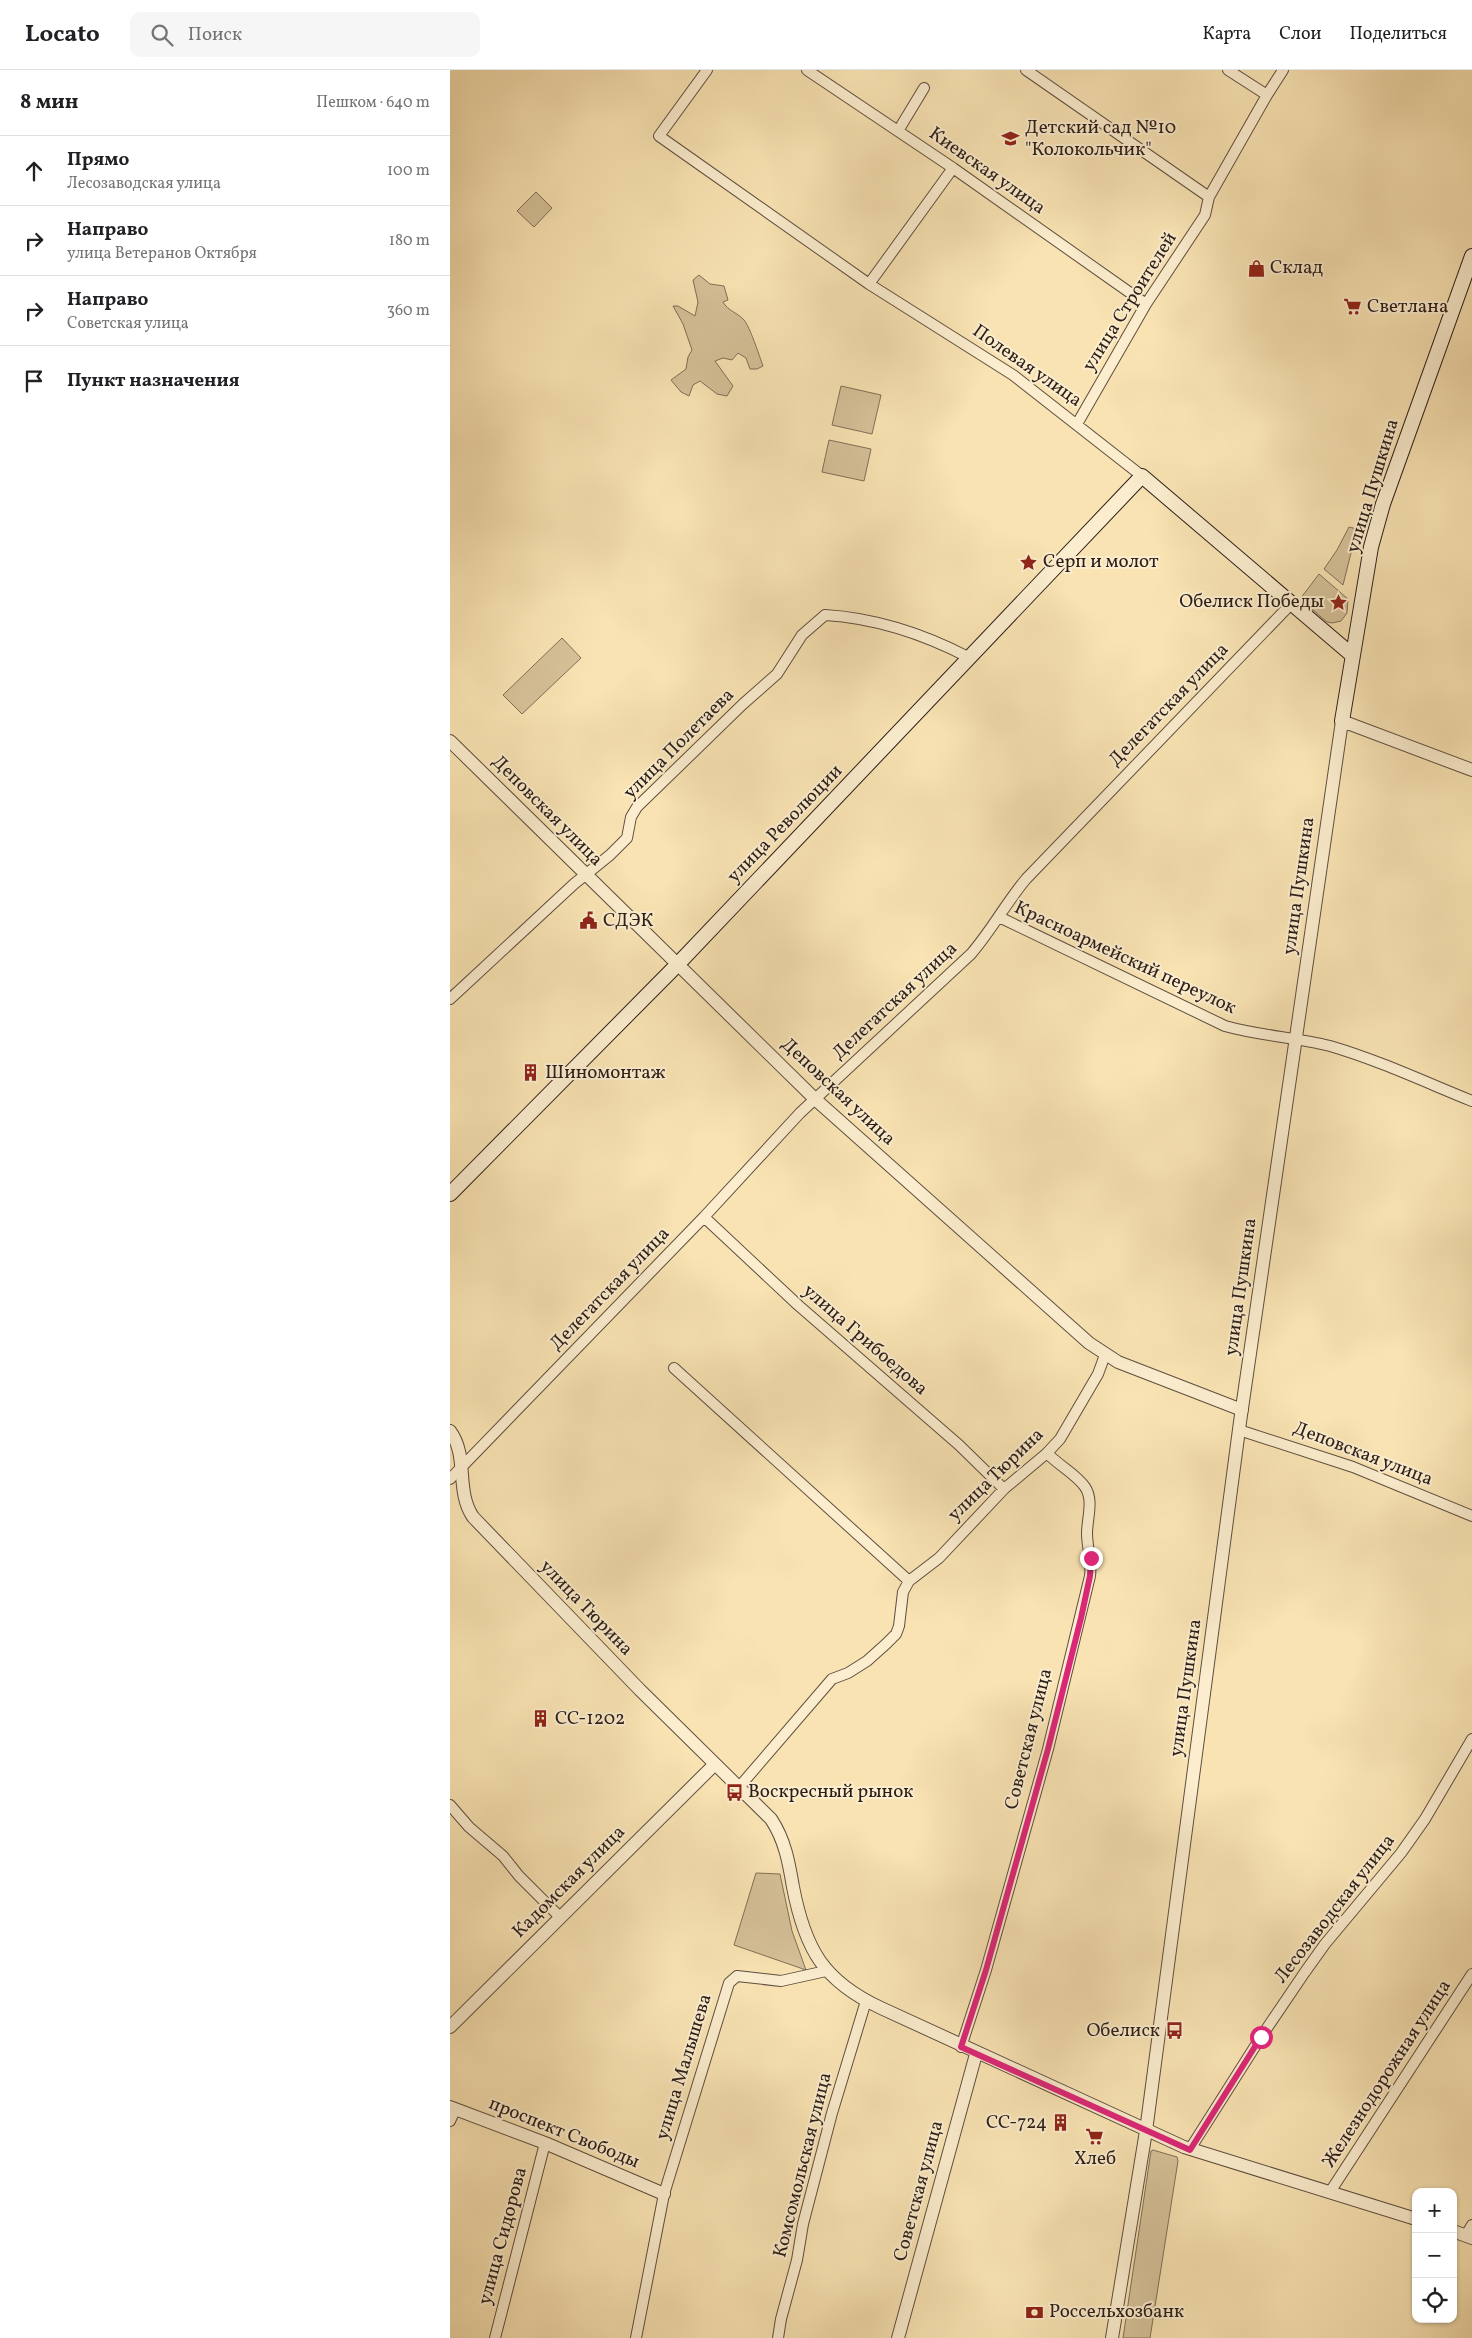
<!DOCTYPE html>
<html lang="ru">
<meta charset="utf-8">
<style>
body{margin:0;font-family:Vollkorn,serif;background:#f6f6f6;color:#202124}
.controls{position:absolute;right:15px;bottom:15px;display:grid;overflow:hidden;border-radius:10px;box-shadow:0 1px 4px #0004}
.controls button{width:45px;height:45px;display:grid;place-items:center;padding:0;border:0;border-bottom:1px solid #e0e0e0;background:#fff;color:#202124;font:25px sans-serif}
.stop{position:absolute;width:15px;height:15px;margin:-11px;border:4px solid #db2777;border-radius:50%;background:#fff}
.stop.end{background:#db2777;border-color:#fff;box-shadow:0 1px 5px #0008}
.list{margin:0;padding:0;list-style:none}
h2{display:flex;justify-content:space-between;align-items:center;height:65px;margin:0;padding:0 20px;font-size:21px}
h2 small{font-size:16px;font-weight:400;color:#757577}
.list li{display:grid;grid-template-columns:32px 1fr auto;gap:15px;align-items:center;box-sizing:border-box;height:70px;padding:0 20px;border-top:1px solid #e0e0e0}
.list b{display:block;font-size:19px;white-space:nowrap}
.list p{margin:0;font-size:16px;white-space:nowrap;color:#757577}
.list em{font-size:16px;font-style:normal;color:#757577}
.icon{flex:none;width:28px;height:28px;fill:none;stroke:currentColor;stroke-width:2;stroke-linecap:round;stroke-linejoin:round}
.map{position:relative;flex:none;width:1022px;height:2268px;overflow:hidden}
header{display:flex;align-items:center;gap:30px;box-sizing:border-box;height:70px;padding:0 25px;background:#fff;border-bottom:1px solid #e0e0e0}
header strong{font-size:24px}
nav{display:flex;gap:28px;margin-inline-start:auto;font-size:18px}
.search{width:350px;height:45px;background:#f6f6f6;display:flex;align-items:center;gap:12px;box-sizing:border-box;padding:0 18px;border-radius:10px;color:#757577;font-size:19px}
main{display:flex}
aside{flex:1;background:#fff}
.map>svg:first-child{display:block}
</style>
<header>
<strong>Locato</strong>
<div class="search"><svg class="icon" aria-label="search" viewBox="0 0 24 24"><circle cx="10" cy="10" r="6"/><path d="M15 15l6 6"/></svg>Поиск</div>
<nav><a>Карта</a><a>Слои</a><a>Поделиться</a></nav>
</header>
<main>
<aside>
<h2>8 мин<small>Пешком · 640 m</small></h2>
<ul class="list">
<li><svg class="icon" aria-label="ahead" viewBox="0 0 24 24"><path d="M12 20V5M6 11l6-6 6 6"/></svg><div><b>Прямо</b><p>Лесозаводская улица</p></div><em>100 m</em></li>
<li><svg class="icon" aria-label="right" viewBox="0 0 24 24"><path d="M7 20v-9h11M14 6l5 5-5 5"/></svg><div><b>Направо</b><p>улица Ветеранов Октября</p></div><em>180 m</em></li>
<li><svg class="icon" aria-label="right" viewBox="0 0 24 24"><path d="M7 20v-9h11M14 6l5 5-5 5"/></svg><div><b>Направо</b><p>Советская улица</p></div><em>360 m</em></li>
<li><svg class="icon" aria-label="arrive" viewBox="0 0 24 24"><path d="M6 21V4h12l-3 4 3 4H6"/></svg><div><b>Пункт назначения</b></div></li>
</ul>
</aside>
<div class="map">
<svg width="1022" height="2268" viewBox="0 0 1022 2268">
<rect width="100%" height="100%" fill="#f9e3b3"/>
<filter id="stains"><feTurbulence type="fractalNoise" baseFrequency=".004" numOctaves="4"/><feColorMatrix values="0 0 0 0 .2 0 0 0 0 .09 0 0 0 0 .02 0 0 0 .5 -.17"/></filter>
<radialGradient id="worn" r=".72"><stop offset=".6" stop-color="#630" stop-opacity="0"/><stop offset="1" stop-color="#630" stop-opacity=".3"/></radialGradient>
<!-- green -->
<path fill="#d6c199" stroke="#806f58" d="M86 122 102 138 84 157 67 141Z
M249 205 260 214 274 216 278 230 273 232C278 241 288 243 294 250 300 257 309 285 313 296L307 299H300L296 288 288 283 282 290 273 288 265 291 283 316 277 326 267 324 250 311 243 315 239 326 231 322 221 310 236 299 238 287 242 280 233 254 223 236H228L245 246 248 232 243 210Z
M391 316 431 325 422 364 382 355Z
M379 370 421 379 414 411 372 402Z
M899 457 907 459 893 515 874 499 887 480Z
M869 504 898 529 897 543 891 551 882 553 877 552 850 529Z
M112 568 131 588 72 644 53 625Z
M306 1803 330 1804 342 1861 356 1900 284 1875Z
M703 2080 727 2087 728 2091 700 2268H673L701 2081Z"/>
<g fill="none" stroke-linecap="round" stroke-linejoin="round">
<defs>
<path id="minor" d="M257 0 209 66 419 214 563 305 692 406
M357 0 503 98 696 234
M576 0 759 127
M778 0 817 25 833 0
M448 61 474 18
M419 214 503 98
M627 354 696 234 755 145 759 127 817 25
M549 847 775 956C810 966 845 967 880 976 928 990 975 1012 1022 1031
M0 929 124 814 160 785 177 768 181 747 187 737 293 634 327 604 352 565 375 545C425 548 476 565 520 588
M254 1147 348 1235 509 1375 554 1419
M224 1298 459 1511
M789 1360 903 1397 1022 1446
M0 1409 254 1147 350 1043 521 884C541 861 556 833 576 809L841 534
M290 1716 382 1609 398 1603 417 1591 436 1574 446 1564 449 1556 453 1522 459 1511 489 1488 554 1419 597 1383 610 1369 648 1304 655 1285
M0 1735 19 1757 53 1786 69 1806 110 1847
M511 1977 536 1900 598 1679 640 1506C642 1491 637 1478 637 1463 637 1449 644 1430 635 1417 626 1404 608 1395 597 1383
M0 2051 5 2040
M740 2079 811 1967 855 1902 875 1874 951 1783 975 1749 1022 1669
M880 2122 1022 1904
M1016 2165 1022 2155
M45 2268 95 2073
M186 2268 214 2124 279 1913 287 1906 331 1911 376 1901
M328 2268 331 2249 347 2190 353 2154 382 2043 416 1931"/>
<path id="tertiary" d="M0 671 365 1029 639 1273 668 1292 792 1340
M0 1361C19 1387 5 1420 23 1447L190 1620 321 1749C335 1770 339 1793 343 1817 355 1879 373 1911 431 1938L734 2077 966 2149
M0 1957 265 1694
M0 2037 95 2073 214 2124
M1003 2161 1022 2168
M448 2268 526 1984
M662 2268 696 2061 790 1352 892 651 1022 700"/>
<path id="secondary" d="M892 651 921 477 933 434 1022 186
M0 1124 227 895 692 406 902 585"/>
</defs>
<!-- minor casing -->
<use href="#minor" stroke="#5e4e3f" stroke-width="12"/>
<!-- tertiary casing -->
<use href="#tertiary" stroke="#5e4e3f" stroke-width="14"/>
<!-- secondary casing -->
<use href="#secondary" stroke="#2b1d18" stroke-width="16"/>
<!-- minor -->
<use href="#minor" stroke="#fbedce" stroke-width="10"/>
<!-- tertiary -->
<use href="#tertiary" stroke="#fbedce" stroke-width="12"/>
<!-- secondary -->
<use href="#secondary" stroke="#fbedce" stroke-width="14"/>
</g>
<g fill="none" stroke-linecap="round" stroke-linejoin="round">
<!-- route -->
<path stroke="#db2777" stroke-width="6" d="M641 1488 640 1506 631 1548 598 1679 536 1900 511 1977 740 2080 811 1967"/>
</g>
<!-- icons -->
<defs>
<symbol id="school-bare" viewBox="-9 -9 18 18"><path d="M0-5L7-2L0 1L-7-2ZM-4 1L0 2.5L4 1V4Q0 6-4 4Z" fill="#8f2418" stroke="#fbedce" stroke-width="2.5" paint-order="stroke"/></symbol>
<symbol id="shop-bare" viewBox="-9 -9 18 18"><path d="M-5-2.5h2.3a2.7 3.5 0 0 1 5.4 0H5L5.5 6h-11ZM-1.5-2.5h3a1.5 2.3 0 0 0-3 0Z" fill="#8f2418" stroke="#fbedce" stroke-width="2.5" paint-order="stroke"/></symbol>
<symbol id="supermarket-bare" viewBox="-9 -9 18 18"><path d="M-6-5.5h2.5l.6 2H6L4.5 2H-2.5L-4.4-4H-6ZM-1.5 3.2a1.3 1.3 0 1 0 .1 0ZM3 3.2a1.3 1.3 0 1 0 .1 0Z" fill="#8f2418" stroke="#fbedce" stroke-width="2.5" paint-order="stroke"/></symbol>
<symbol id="sight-bare" viewBox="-9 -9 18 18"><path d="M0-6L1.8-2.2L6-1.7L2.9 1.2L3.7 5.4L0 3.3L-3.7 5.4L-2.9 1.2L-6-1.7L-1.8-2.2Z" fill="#8f2418" stroke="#fbedce" stroke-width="2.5" paint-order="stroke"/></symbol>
<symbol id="civic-bare" viewBox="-9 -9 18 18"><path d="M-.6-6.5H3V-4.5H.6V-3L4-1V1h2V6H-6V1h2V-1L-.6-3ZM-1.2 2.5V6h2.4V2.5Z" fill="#8f2418" stroke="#fbedce" stroke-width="2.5" paint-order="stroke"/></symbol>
<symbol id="building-bare" viewBox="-9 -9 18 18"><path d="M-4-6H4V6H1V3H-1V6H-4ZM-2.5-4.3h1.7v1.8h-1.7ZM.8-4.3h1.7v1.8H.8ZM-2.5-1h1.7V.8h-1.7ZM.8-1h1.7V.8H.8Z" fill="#8f2418" stroke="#fbedce" stroke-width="2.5" paint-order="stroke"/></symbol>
<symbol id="bus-bare" viewBox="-9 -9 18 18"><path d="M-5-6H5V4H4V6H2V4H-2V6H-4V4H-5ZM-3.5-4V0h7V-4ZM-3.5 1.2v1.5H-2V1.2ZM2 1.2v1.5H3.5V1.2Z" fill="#8f2418" stroke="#fbedce" stroke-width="2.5" paint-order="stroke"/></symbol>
<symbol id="bank-bare" viewBox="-9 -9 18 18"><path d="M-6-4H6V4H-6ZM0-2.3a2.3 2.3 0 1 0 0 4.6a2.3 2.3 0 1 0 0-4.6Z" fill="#8f2418" stroke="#fbedce" stroke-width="2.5" paint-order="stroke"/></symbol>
</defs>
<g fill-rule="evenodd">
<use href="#school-bare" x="548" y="56" width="25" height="25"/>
<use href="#shop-bare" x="794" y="186" width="25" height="25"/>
<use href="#supermarket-bare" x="890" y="224" width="25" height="25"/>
<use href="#sight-bare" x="566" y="480" width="25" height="25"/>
<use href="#sight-bare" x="876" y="520" width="25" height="25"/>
<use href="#civic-bare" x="126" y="838" width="25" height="25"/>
<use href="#building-bare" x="68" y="990" width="25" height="25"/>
<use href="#building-bare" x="78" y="1636" width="25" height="25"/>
<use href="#bus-bare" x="272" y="1710" width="25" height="25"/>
<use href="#bus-bare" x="712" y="1948" width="25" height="25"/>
<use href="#building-bare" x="598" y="2040" width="25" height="25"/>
<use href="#supermarket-bare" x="632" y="2054" width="25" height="25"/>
<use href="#bank-bare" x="572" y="2230" width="25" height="25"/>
</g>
<g text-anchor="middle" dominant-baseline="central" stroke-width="4" stroke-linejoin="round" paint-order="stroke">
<!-- poi labels -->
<g font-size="19" fill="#2b1d18" stroke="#fbedce" text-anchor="start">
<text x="575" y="58">Детский сад №10<tspan x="575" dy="22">"Колокольчик"</tspan></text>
<text x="820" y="198">Склад</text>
<text x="917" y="237">Светлана</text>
<text x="593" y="492">Серп и молот</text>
<text x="874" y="532" text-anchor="end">Обелиск Победы</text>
<text x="153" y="851">СДЭК</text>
<text x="95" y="1003">Шиномонтаж</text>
<text x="105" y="1649">СС-1202</text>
<text x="298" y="1722">Воскресный рынок</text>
<text x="710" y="1961" text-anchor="end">Обелиск</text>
<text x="597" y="2053" text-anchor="end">СС-724</text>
<text x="645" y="2089" text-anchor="middle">Хлеб</text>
<text x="599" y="2242">Россельхозбанк</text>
</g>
<!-- street labels -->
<g font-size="19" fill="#2b1d18" stroke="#fbedce">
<text transform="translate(537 101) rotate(35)">Киевская улица</text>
<text transform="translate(680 232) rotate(-58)">улица Строителей</text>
<text transform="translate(577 296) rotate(35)">Полевая улица</text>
<text transform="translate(923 416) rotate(-73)">улица Пушкина</text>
<text transform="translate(719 635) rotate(-46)">Делегатская улица</text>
<text transform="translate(229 674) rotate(-45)">улица Полетаева</text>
<text transform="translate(97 741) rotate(45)">Деповская улица</text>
<text transform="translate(335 754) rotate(-46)">улица Революции</text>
<text transform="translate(849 816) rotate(-82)">улица Пушкина</text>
<text transform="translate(675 888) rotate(25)">Красноармейский переулок</text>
<text transform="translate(445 931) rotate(-43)">Делегатская улица</text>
<text transform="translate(388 1022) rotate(43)">Деповская улица</text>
<text transform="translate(791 1217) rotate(-82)">улица Пушкина</text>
<text transform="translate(160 1219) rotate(-46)">Делегатская улица</text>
<text transform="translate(415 1270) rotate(41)">улица Грибоедова</text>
<text transform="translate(913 1384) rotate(21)">Деповская улица</text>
<text transform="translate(546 1405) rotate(-44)">улица Тюрина</text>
<text transform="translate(136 1538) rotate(46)">улица Тюрина</text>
<text transform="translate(736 1618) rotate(-82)">улица Пушкина</text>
<text transform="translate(579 1669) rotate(-76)">Советская улица</text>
<text transform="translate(119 1812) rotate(-45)">Кадомская улица</text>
<text transform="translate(885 1839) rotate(-52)">Лесозаводская улица</text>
<text transform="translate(234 1997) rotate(-73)">улица Малышева</text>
<text transform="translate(937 2004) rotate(-57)">Железнодорожная улица</text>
<text transform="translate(114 2063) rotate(22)">проспект Свободы</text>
<text transform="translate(353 2095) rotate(-76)">Комсомольская улица</text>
<text transform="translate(469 2121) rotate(-75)">Советская улица</text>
<text transform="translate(53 2166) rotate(-75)">улица Сидорова</text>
</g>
</g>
<rect width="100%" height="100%" filter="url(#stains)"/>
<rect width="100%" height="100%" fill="url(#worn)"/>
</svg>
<div class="controls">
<button>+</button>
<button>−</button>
<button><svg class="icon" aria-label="locate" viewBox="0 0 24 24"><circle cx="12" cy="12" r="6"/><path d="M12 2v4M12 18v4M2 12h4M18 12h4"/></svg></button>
</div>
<div class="stop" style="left:811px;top:1967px"></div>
<div class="stop end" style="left:641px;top:1488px"></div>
</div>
</main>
